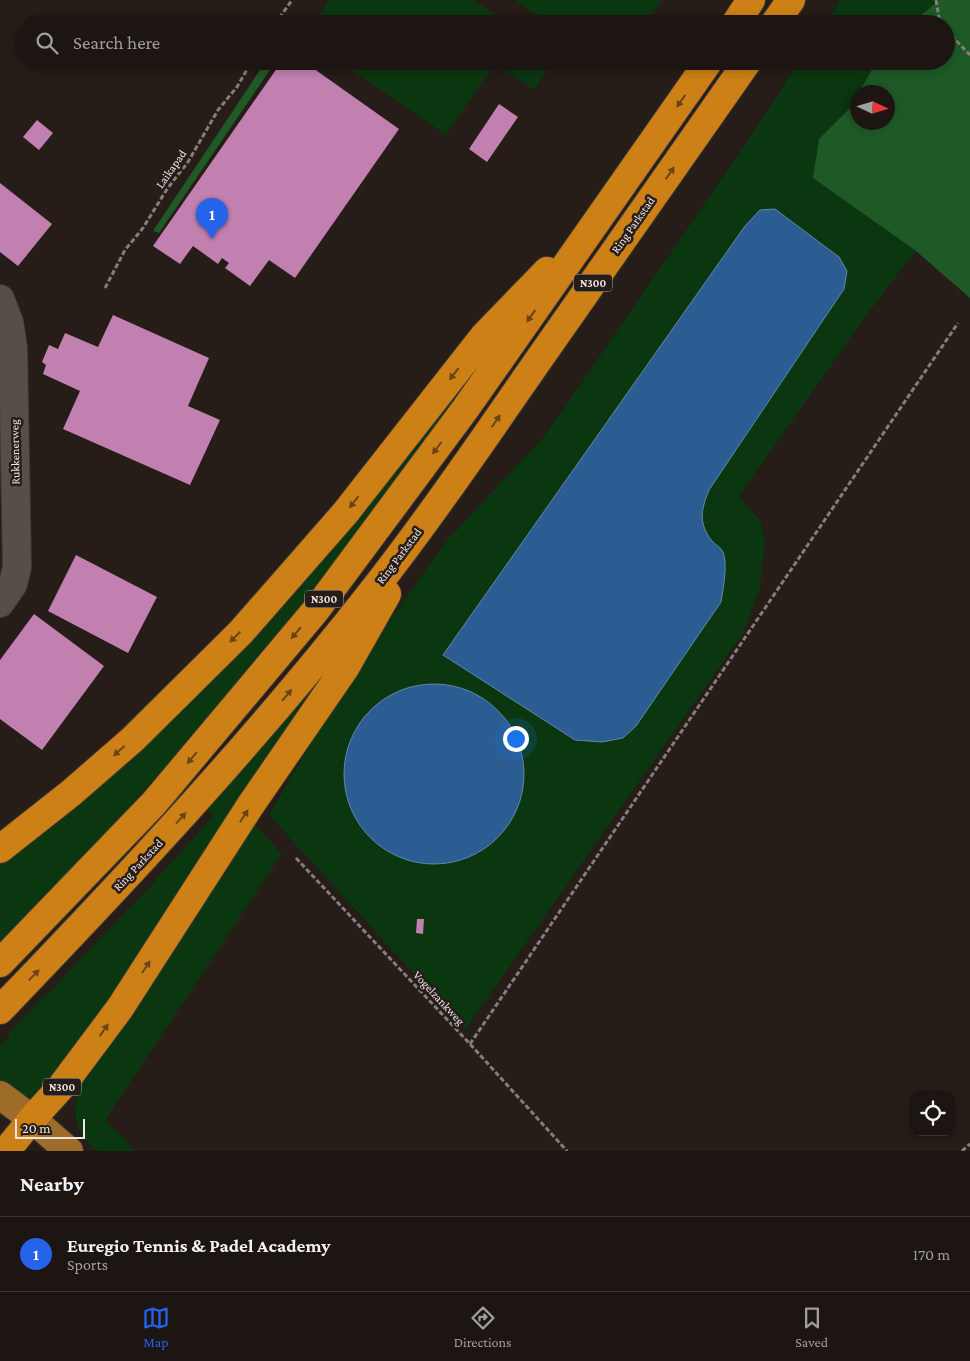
<!DOCTYPE html>
<style>
body{margin:0;font-family:"Crimson Pro",serif;background:#251e1b;color:#f1f3f6}
.controls{position:absolute;right:15px;bottom:15px;display:grid;overflow:hidden;border-radius:10px;box-shadow:0 2px 8px #0003}
.controls button{width:45px;height:45px;display:grid;place-items:center;padding:0;border:0;border-bottom:1px solid #3a3432;background:#1c1512;color:#f1f3f6;font:25px sans-serif}
.compass{position:absolute;left:850px;top:85px;width:45px;height:45px;border-radius:50%;background:#1c1512;box-shadow:0 2px 8px #0003;rotate:94deg}
.scale{position:absolute;left:15px;bottom:12px;width:70px;box-sizing:border-box;padding-left:5px;border:2px solid #ece5e2;border-top:0;font-size:14px;line-height:18px;white-space:nowrap;color:#ece5e2;-webkit-text-stroke:4px #261c18;paint-order:stroke}
.you{position:absolute;left:515px;top:738px;width:18px;height:18px;margin:-12px;border:4px solid #fff;border-radius:50%;background:#1a73e8;box-shadow:0 0 0 8px #1a73e833}
.badge{display:grid;place-items:center;width:32px;height:32px;border-radius:50%;background:#2563eb;color:#fff;font-size:16px;font-weight:700}
.pin{position:absolute;translate:-50% -41px;filter:drop-shadow(0 1px 2px #0008)}
.pin::after{content:'';position:absolute;top:26px;width:18px;height:15px;background:inherit;clip-path:polygon(0 0,100% 0,50% 100%)}
.list{margin:0;padding:0;list-style:none}
h2{display:flex;justify-content:space-between;align-items:center;height:65px;margin:0;padding:0 20px;font-size:21px}
h2 small{font-size:16px;font-weight:400;color:#a09f9f}
.list li{display:grid;grid-template-columns:32px 1fr auto;gap:15px;align-items:center;box-sizing:border-box;height:75px;padding:0 20px;border-top:1px solid #3a3432}
.list b{display:block;font-size:19px;white-space:nowrap}
.list p{margin:0;font-size:16px;white-space:nowrap;color:#a09f9f}
.list em{font-size:16px;font-style:normal;color:#a09f9f}
.icon{flex:none;width:28px;height:28px;fill:none;stroke:currentColor;stroke-width:2;stroke-linecap:round;stroke-linejoin:round}
.map{position:relative;flex:none;width:970px;height:1151px;overflow:hidden}
.search{position:absolute;background:#1c1512;box-shadow:0 2px 8px #0003;left:15px;right:15px;top:15px;height:55px;display:flex;align-items:center;gap:12px;box-sizing:border-box;padding:0 18px;border-radius:28px;color:#a09f9f;font-size:19px}
.sheet{height:140px;background:#1c1512}
nav{display:flex;justify-content:space-around;align-items:center;box-sizing:border-box;height:70px;border-top:1px solid #3a3432;background:#1c1512;font-size:14px;color:#a09f9f}
nav a{display:grid;justify-items:center;gap:2px}
nav .on{color:#2563eb}
.map>svg:first-child{display:block}
</style>
<div class="map">
<svg width="970" height="1151" viewBox="0 0 970 1151">
<rect width="100%" height="100%" fill="#261c18"/>
<!-- green -->
<path fill="#0a3610" d="M329 0H474L509 24H313Z
M515 0H663L643 24H549Z
M840 0H939L911 24H825Z
M339 61H497L446 135Z
M507 61H553L534 90 502 68Z
M800 61H877L859 92H858L850 108 819 139 814 177 916 251 868 313 739 496 760 520 765 541 760 588 742 635 465 1030 269 815 350 676 448 539 544 437 740 152Z
M494 344C419 448 345 552 264 651 181 753 92 849 0 944V863L70 805Z
M334 661 140 964 31 1105 0 1083V1045L10 1036 8 1034 11 1030C81 960 149 889 214 815L207 811Z
M253 823 282 854 105 1120 136 1151H97C70 1127 72 1110 82 1078Z"/>
<!-- forest -->
<path fill="#1e5926" d="M939 0H970V298L916 251 813 178 819 139 850 108 857 95 858 122H888V92H859L877 61H946V24H911Z
M266 61H276L159 233 153 231Z"/>
<!-- water -->
<path fill="#2b5d92" stroke="#6586aa" d="M775 209 839 257 847 271 844 289 709 490C701 510 698 523 712 541 715 544 721 548 723 552 728 563 723 590 721 602L636 726 623 738 602 742 575 740 443 655 745 226 760 210Z
M344 774a90 90 0 1 1 180 0a90 90 0 1 1-180 0Z"/>
<!-- building -->
<path fill="#c180b0" d="M282 61H303L399 129 295 278 269 260 250 286 225 268 229 263 222 258 218 264 193 246 180 264 153 246Z
M499 104 518 117 487 162 469 149Z
M37 120 53 133 39 150 23 137Z
M0 183 52 224 18 266 0 252Z
M113 315 209 358 188 406 220 420 190 485 63 429 80 391 43 374 46 365 42 362 49 345 58 349 65 333 98 347Z
M76 555 157 597 128 653 48 611Z
M34 614 104 666 42 750 0 719V660Z
M417 919H424L423 934 416 933Z"/>
<g fill="none" stroke-linecap="round" stroke-linejoin="round">
<defs>
<path id="minor" d="M0 299 9 322 13 348 17 567 13 584 0 603"/>
<path id="major" d="M0 1095 32 1119 69 1151"/>
<path id="highway" d="M735 24 751 0
M774 24 791 0
M0 849 71 793 133 739 241 632 346 512 484 336 547 271
M0 963 154 803 316 610 466 408 709 61
M0 1010C128 877 254 742 368 597 427 522 481 443 535 365 606 264 677 163 748 61
M6 1151 32 1119 61 1087 120 1008 250 806 345 668 387 594"/>
</defs>
<!-- minor casing -->
<use href="#minor" stroke="#3f3835" stroke-width="30"/>
<!-- major casing -->
<use href="#major" stroke="#3f3835" stroke-width="30"/>
<!-- highway casing -->
<use href="#highway" stroke="#3f3835" stroke-width="30"/>
<!-- path -->
<path stroke="#867d7a" stroke-width="3" stroke-dasharray="5 2.5" stroke-linecap="butt" d="M936 0 939 18 942 24
M275 24 292 0
M946 30 970 55
M105 288 125 250 143 228 167 189 188 162 218 110 237 87 252 61
M296 858 470 1044 567 1151
M470 1044 958 323
M962 1151 970 1144"/>
<!-- minor -->
<use href="#minor" stroke="#584e48" stroke-width="28"/>
<!-- major -->
<use href="#major" stroke="#9e6c29" stroke-width="28"/>
<!-- highway -->
<use href="#highway" stroke="#cd8015" stroke-width="28"/>
</g>
<!-- one-way arrows -->
<defs><path id="oneway-solid" d="M-6-.8H1V-3.2L6.5 0L1 3.2V.8H-6Z" transform="scale(1.25)"/></defs>
<g fill="#694417">
<use href="#oneway-solid" transform="translate(681 101) rotate(125)"/>
<use href="#oneway-solid" transform="translate(670 173) rotate(-55)"/>
<use href="#oneway-solid" transform="translate(531 316) rotate(125)"/>
<use href="#oneway-solid" transform="translate(454 374) rotate(128)"/>
<use href="#oneway-solid" transform="translate(496 421) rotate(-55)"/>
<use href="#oneway-solid" transform="translate(437 448) rotate(127)"/>
<use href="#oneway-solid" transform="translate(354 502) rotate(128)"/>
<use href="#oneway-solid" transform="translate(296 633) rotate(130)"/>
<use href="#oneway-solid" transform="translate(235 637) rotate(135)"/>
<use href="#oneway-solid" transform="translate(287 695) rotate(-50)"/>
<use href="#oneway-solid" transform="translate(119 751) rotate(138)"/>
<use href="#oneway-solid" transform="translate(192 758) rotate(130)"/>
<use href="#oneway-solid" transform="translate(244 816) rotate(-57)"/>
<use href="#oneway-solid" transform="translate(181 818) rotate(-48)"/>
<use href="#oneway-solid" transform="translate(146 967) rotate(-57)"/>
<use href="#oneway-solid" transform="translate(34 975) rotate(-46)"/>
<use href="#oneway-solid" transform="translate(104 1030) rotate(-55)"/>
</g>
<g text-anchor="middle" dominant-baseline="central" stroke-width="5" stroke-linejoin="round" paint-order="stroke">
<!-- shield labels -->
<g fill="#261c18" stroke="#b1a9a5" stroke-width="1">
<rect x="574" y="274.5" width="38" height="17" rx="4"/>
<rect x="305" y="590.5" width="38" height="17" rx="4"/>
<rect x="43" y="1078.5" width="38" height="17" rx="4"/>
</g>
<g font-size="11" font-weight="bold" fill="#ece5e2">
<text x="593" y="283">N300</text>
<text x="324" y="599">N300</text>
<text x="62" y="1087">N300</text>
</g>
<!-- street labels -->
<g font-size="12" fill="#ece5e2" stroke="#261c18">
<text transform="translate(171 169) rotate(-55)">Laikapad</text>
<text transform="translate(633 225) rotate(-55)">Ring Parkstad</text>
<text transform="translate(15 452) rotate(-91)">Rukkenerweg</text>
<text transform="translate(399 556) rotate(-53)">Ring Parkstad</text>
<text transform="translate(138 865) rotate(-47)">Ring Parkstad</text>
<text transform="translate(439 998) rotate(47)">Vogelzankweg</text>
</g>
</g>
</svg>
<div class="controls">
<button><svg class="icon" aria-label="locate" viewBox="0 0 24 24"><circle cx="12" cy="12" r="6"/><path d="M12 2v4M12 18v4M2 12h4M18 12h4"/></svg></button>
</div>
<svg class="compass" viewBox="-18 -18 36 36"><path d="M0-13l5 13h-10z" fill="#e53935"/><path d="M0 13l5-13h-10z" fill="#a09f9f"/></svg>
<div class="scale">20 m</div>
<div class="you"></div>
<div class="pin badge" style="left:212px;top:239px">1</div>
<div class="search"><svg class="icon" aria-label="search" viewBox="0 0 24 24"><circle cx="10" cy="10" r="6"/><path d="M15 15l6 6"/></svg>Search here</div>
</div>
<section class="sheet">
<h2>Nearby<small></small></h2>
<ul class="list">
<li><span class="badge">1</span><div><b>Euregio Tennis &amp; Padel Academy</b><p>Sports</p></div><em>170 m</em></li>
</ul>
</section>
<nav>
<a class="on"><svg class="icon" aria-label="map" viewBox="0 0 24 24"><path d="M3 6l6-2 6 2 6-2v14l-6 2-6-2-6 2zM9 4v14M15 6v14"/></svg>Map</a>
<a><svg class="icon" aria-label="directions" viewBox="0 0 24 24"><path d="M12 3l9 9-9 9-9-9zM9 14v-3h6M13 9l2 2-2 2"/></svg>Directions</a>
<a><svg class="icon" aria-label="saved" viewBox="0 0 24 24"><path d="M7 4h10v16l-5-4-5 4z"/></svg>Saved</a>
</nav>
